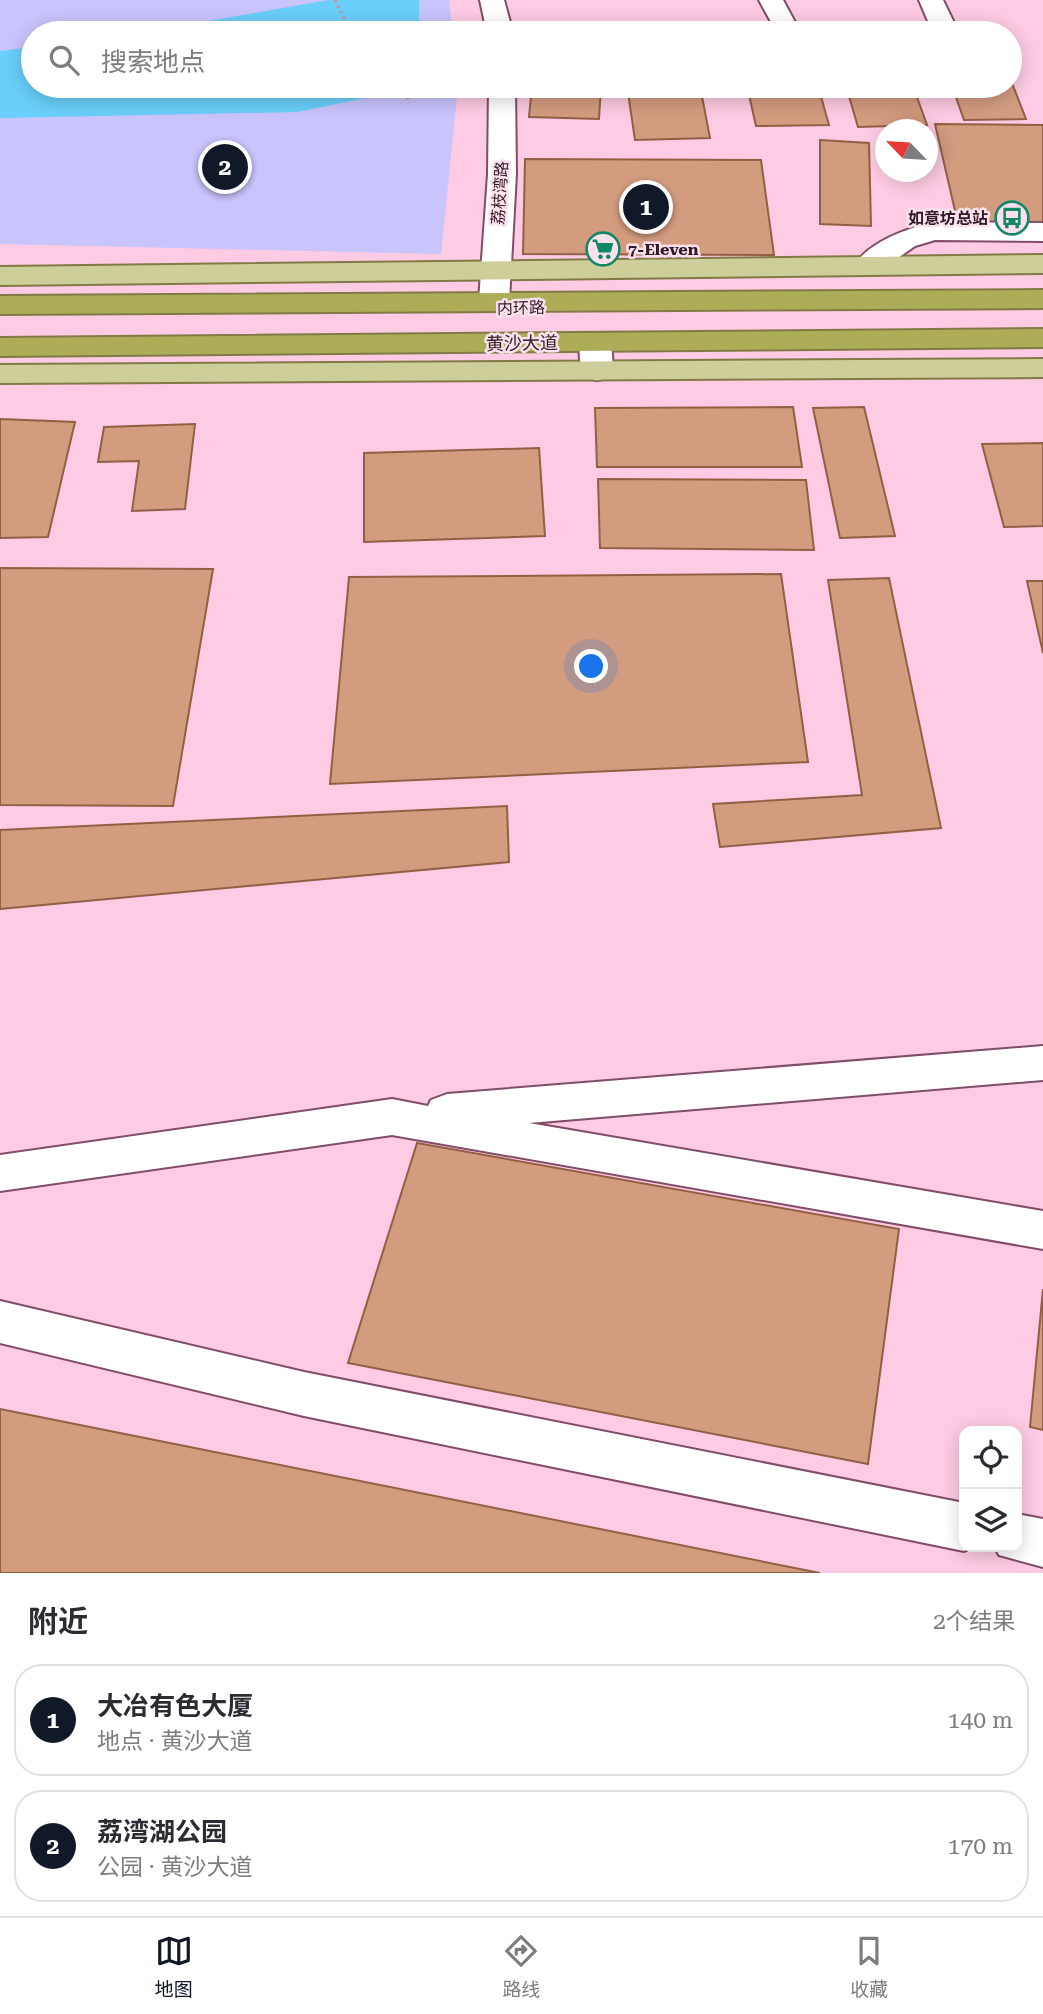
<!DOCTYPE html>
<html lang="zh">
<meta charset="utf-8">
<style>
body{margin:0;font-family:"Roboto Serif","Noto Sans SC",serif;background:#f7f7f7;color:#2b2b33}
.controls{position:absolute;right:21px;bottom:21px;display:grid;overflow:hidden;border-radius:14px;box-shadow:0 4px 18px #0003}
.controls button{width:63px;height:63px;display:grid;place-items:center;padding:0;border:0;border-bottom:2px solid #e1e1e2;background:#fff;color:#2b2b33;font:35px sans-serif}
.compass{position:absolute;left:875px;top:119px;width:63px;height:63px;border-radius:50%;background:#fff;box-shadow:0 4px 18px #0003;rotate:295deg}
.you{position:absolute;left:592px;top:667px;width:24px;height:24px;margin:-18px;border:5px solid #fff;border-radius:50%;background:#1a73e8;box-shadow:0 0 0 10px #1a73e833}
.badge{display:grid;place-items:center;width:46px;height:46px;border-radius:50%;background:#111827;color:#fff;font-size:23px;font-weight:700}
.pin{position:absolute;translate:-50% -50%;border:4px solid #fff;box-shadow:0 2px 7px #0006}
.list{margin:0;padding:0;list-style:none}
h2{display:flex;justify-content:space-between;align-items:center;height:91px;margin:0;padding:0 28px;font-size:30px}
h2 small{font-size:23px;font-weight:400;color:#7c7c81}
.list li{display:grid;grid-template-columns:46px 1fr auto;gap:21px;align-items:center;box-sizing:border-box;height:112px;margin:0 14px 14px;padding:0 14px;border:2px solid #e1e1e2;border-radius:28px}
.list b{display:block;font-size:26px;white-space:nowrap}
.list p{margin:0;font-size:23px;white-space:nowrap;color:#7c7c81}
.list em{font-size:23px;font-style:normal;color:#7c7c81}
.icon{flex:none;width:38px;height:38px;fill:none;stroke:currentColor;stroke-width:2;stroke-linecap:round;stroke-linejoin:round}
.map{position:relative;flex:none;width:1043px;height:1573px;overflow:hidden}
.search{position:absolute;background:#fff;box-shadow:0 4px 18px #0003;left:21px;right:21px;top:21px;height:77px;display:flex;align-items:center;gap:18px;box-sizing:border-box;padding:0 24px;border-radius:38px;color:#7c7c81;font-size:26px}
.sheet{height:343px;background:#fff}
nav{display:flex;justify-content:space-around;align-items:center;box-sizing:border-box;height:98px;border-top:2px solid #e1e1e2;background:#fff;font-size:19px;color:#7c7c81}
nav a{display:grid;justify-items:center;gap:4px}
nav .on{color:#111827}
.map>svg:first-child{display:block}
</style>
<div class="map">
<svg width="1043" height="1573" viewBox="0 0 1043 1573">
<rect width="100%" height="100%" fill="#fdcbe3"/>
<!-- green -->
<path fill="#c9c4fc" d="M0 0H449L453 33H33V86H458L441 254 0 244Z"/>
<!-- water -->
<path fill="#6acffa" d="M329 0H419V33H140Z
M33 47V86H409L408 89 298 112 0 118V51Z"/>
<!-- building -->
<path fill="#d49c7f" stroke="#935f44" stroke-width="2" d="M1010 78 1026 119 964 120 952 86H1010Z
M532 86H601L599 119 529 117Z
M627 86H700L710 138 635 140Z
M747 86H818L829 125 756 126Z
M846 86H913L927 125 858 127Z
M935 124 1043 125V229L959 228Z
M820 140 869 143 871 226 820 224Z
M525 159 761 160 774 255 523 254Z
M793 407 802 467H597L595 408Z
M864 407 895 536 840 538 813 408Z
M0 419 75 422 48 537 0 538Z
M195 424 185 509 132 511 139 461 98 462 104 427Z
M1043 443V526L1004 527 982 444Z
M539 448 545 536 364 542V453Z
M598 479 806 480 814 550 600 548Z
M0 568 213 569 173 806 0 805Z
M781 574 808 762 330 784 349 577Z
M889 578 941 828 720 847 713 804 862 795 828 580Z
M1027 581H1043V653Z
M507 806 509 862 0 909V830Z
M417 1143 899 1229 868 1464 348 1363Z
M1043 1289V1430L1030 1427Z
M0 1409 820 1573H0Z"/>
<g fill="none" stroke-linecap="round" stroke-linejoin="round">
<defs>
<path id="minor" d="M480 0H504L513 33H487Z
M759 0H783L796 24 818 28 822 33H777Z
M919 0H943L959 33H933Z
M489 86H515L516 174 509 301 505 307 494 310 483 307 479 301 488 174Z
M933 222 1043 223V241L935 240 915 246 879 271 869 274 859 271 854 265C871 241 906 229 933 222Z
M595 333 606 335C613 346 615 367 608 378L597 380 586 378C579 367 577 346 584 335Z
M1043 1046V1080L529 1123 1043 1211V1249L392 1135 0 1191V1155L392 1099 428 1106 431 1100 447 1094Z
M0 1301 304 1372 964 1503V1547H974L964 1551 304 1416 0 1343Z
M1017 1514 1043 1519V1567L999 1555 995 1547H1017Z"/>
<path id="major" d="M1043 255V273L0 285V267Z
M1043 359V377L0 383V365Z"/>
<path id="highway" d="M1043 290V308L0 314V296Z
M1043 329V347L0 356V338Z"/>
</defs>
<!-- minor casing -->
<use href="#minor" stroke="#804c67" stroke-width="4"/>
<!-- major casing -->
<use href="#major" stroke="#827a46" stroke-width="4"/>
<!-- highway casing -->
<use href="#highway" stroke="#827a46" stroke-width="4"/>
<!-- path -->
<path stroke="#c096aa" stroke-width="3.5" stroke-dasharray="2.5 3.5" stroke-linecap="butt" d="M335 0 351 33
M402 86 409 100"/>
<!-- minor -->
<use href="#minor" fill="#fff" fill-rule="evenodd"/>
<!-- major -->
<use href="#major" fill="#cece9b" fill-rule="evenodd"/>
<!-- highway -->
<use href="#highway" fill="#adad58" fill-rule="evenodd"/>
</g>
<!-- icons -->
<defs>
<symbol id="bus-ring" viewBox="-11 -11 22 22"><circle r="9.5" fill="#fae1ec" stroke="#118767" stroke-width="1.5"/><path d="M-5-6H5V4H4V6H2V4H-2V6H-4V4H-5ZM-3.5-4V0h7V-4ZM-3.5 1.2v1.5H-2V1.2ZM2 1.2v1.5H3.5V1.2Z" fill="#118767"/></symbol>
<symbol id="supermarket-ring" viewBox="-11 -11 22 22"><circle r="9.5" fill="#fae1ec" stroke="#118767" stroke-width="1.5"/><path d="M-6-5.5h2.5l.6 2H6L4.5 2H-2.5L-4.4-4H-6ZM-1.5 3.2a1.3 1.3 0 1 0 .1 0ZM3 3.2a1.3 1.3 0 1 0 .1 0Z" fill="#118767"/></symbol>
</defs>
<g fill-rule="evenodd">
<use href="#bus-ring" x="993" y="199" width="38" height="38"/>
<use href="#supermarket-ring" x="584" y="230" width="38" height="38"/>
</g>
<g text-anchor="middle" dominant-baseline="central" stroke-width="5" stroke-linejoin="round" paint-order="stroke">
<!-- far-street labels -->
<g font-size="16" fill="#311a26" stroke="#fae1ec">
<text transform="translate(500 193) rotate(-86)">荔枝湾路</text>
<text transform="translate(521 308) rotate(-1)">内环路</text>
</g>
<!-- far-poi labels -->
<g font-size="16" font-weight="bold" fill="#311a26" stroke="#fae1ec" text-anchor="end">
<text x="988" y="218">如意坊总站</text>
<text x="628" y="249" text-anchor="start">7-Eleven</text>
</g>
<!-- street labels -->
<g font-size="18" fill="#311a26" stroke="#fae1ec">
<text transform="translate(522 343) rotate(-1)">黄沙大道</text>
</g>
</g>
</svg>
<div class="controls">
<button><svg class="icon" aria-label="locate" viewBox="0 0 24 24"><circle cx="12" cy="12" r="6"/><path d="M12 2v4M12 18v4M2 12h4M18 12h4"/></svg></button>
<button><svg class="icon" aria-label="layers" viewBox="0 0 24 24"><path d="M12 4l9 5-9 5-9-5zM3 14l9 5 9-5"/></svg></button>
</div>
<svg class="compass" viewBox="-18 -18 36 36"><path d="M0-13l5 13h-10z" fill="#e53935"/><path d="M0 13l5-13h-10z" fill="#7c7c81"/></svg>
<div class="you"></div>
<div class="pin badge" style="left:646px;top:207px">1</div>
<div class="pin badge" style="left:225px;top:167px">2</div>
<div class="search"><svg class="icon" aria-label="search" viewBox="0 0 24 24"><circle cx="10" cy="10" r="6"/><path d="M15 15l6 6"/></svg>搜索地点</div>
</div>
<section class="sheet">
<h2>附近<small>2个结果</small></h2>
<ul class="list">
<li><span class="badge">1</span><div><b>大冶有色大厦</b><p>地点 · 黄沙大道</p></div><em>140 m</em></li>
<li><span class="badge">2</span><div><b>荔湾湖公园</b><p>公园 · 黄沙大道</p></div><em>170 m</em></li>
</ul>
</section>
<nav>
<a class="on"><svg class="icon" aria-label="map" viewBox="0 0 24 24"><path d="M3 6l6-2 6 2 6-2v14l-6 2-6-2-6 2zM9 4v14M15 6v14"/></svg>地图</a>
<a><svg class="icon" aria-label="directions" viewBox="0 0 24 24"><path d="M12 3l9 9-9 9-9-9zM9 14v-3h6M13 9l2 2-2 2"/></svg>路线</a>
<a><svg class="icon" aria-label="saved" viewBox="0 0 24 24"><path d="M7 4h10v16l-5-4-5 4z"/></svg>收藏</a>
</nav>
